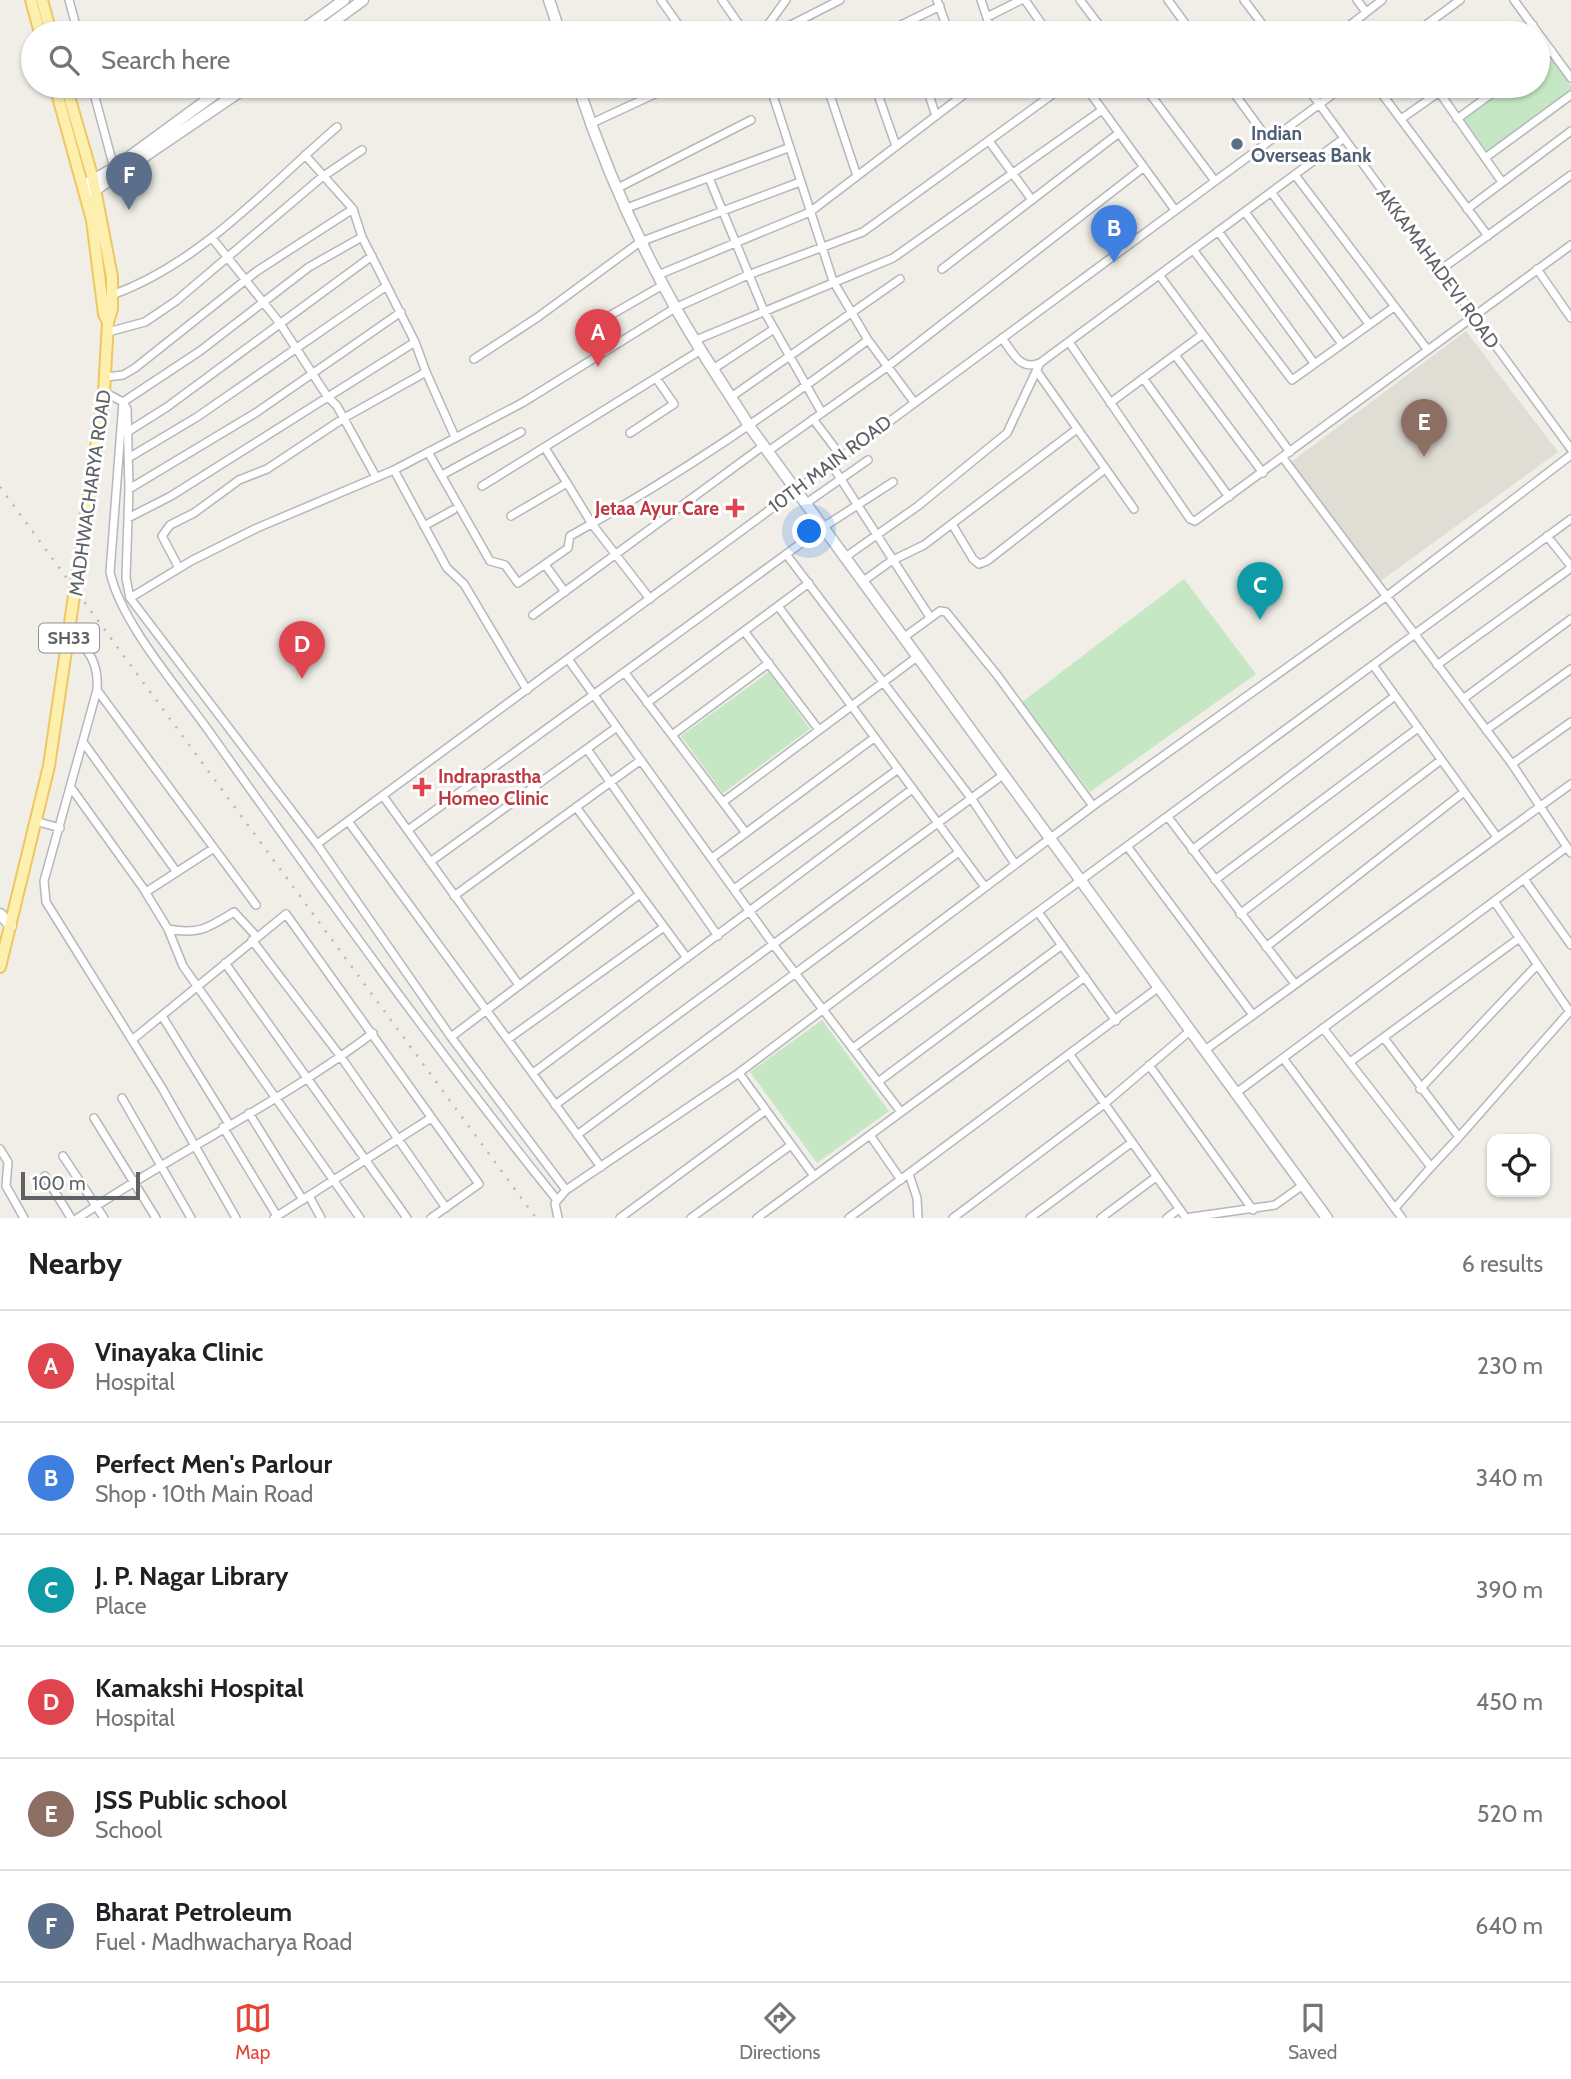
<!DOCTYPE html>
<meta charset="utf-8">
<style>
body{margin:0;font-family:Cabin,sans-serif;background:#f6f6f6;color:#202124}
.controls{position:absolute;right:21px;bottom:21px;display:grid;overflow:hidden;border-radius:14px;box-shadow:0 2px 5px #0004}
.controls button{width:63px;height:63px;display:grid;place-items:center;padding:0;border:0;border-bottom:2px solid #e0e0e0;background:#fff;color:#202124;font:35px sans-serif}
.scale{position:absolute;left:21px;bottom:18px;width:119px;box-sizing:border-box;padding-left:7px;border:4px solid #5e6267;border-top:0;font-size:19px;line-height:24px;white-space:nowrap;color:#5e6267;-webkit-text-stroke:5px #fff;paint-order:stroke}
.you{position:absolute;left:810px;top:532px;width:24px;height:24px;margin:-18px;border:5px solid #fff;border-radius:50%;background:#1a73e8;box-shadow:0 0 0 10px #1a73e833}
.badge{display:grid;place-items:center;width:46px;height:46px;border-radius:50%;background:#e54437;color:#fff;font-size:23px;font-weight:700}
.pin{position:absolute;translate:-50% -58px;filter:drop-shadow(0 2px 4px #0008)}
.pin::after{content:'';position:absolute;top:37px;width:24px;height:21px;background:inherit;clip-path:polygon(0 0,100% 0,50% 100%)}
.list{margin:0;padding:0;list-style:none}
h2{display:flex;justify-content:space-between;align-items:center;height:91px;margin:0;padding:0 28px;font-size:30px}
h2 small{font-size:23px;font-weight:400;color:#757577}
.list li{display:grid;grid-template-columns:46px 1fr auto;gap:21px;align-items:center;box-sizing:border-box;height:112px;padding:0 28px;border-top:2px solid #e0e0e0}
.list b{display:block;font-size:26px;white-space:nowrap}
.list p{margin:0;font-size:23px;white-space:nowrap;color:#757577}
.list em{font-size:23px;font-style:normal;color:#757577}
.icon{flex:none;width:38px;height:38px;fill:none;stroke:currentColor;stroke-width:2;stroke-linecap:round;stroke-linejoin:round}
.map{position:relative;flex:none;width:1571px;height:1218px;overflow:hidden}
.search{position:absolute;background:#fff;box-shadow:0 2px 5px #0004;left:21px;right:21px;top:21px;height:77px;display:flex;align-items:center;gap:18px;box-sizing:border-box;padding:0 24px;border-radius:38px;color:#757577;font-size:26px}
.sheet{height:763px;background:#fff}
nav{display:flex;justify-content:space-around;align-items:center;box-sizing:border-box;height:98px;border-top:2px solid #e0e0e0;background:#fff;font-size:19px;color:#757577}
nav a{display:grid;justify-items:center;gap:4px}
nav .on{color:#e54437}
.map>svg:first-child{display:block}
</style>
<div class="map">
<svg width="1571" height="1218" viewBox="0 0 1571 1218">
<rect width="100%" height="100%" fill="#f0eee7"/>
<!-- education -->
<path fill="#e0ddd5" d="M1466 331 1558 452 1378 583 1291 462Z"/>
<!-- green -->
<path fill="#c5e7c4" d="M1549 55 1571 86V91L1487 152 1463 118 1507 86H1538V63Z
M1184 579 1256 674 1090 792 1022 702Z
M769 672 810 729 723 793 681 736Z
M822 1020 889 1111 817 1163 750 1072Z"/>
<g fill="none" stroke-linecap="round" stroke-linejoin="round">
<defs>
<path id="street" d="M69 0 78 33
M661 0 684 33
M722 0 745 33
M937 0 949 33
M981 0 992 33
M1025 0 1048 33
M1080 0 1105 33
M1168 0 1192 33
M1244 0 1269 33
M1357 0 1366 12
M1514 0 1571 78
M987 17 1021 0
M762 33 786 0
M775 33 840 0
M885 33 940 6
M1340 33 1382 0
M1415 33 1460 0
M1522 33 1533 25
M1538 59 1551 50
M92 86 114 168
M300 86 304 91
M770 86 833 281 868 340 914 402
M827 86 857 176
M875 86 896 146
M926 86 936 116
M1085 86 1175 210
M1144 86 1215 181
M1229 86 1269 141
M1306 86 1571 449
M1376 86 1488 236
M772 91 781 86
M1439 92 1502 182
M1401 119 1448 86
M1457 119 1502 86
M590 124 672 86
M989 141 1032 200
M1485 158 1571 95
M1295 175 1427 349
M709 178 764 311 822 413
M616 189 751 120
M1271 192 1369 324
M624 209 788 148
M1467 209 1571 131
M1245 212 1342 344
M1218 231 1314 363
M362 237 309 267 200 351 123 402 110 572C121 624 182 692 213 737 324 893 436 1050 557 1200
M212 238 279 322 327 396 337 406 376 477
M1194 251 1292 380 1394 307
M942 269 1119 133
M1537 269 1571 318
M1439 271 1571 175
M658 275 810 212 975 86
M1160 276 1290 452
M112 295C201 263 267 187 337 127
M597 323 663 285
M108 332 145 322 176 301 322 177 362 150
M1002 338C1013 353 1020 371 1040 363
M696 340 893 258 1102 110
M1069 342 1190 519 1195 521 1571 245
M1175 355 1263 473
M474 359 538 317 640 242 800 182
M713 369 774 329
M426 372 455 437
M1038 373 1134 509
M106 377 123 375 135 368 257 271 353 209
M1143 378 1229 497
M104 392 123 402 127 409 129 489 126 578 130 598 317 844 451 1037 566 1190
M731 397 900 279
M1110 403 1203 334
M813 419 841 456
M129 431 167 407 372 256
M630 433 674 404 656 378
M545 448 567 483
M428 452 490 561 505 565 518 583 568 548 570 536C675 478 772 412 868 340
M767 452 887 367 1144 167
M130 457 197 417 385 287
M1283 458 1512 764 1571 853
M831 464 930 617
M394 470 447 568 464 584 527 690
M442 475 521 432
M482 486 701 350
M129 489 257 412 401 312
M805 504 868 460
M511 516 567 483 592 524 650 599
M128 518 171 496 415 342
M952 524 973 559 979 564 987 561 1105 469
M424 526 453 510
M1547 536 1571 566
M786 554 971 798 1015 864
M844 558 918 506 1007 433 1040 363 1343 139
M546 566 565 592
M179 568 162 536 170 525 194 513 239 480 267 469 344 418 426 372 415 342 362 237 353 209 305 155
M862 582 891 561 924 545 1077 429
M130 598 191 561 257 528 394 470 522 403 675 308 748 275 863 232 1064 86
M778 606 985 887
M533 615 763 446
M744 631 819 730
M70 632C89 650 99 663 97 690L44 881 46 902 162 1088 236 1218
M903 638 940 611 946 612 997 675 1093 806
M568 659 773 944 901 1112
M1373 665 1497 837
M1437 665 1571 568
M625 673 746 833
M97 690 256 905
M1463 699 1571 619
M647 703 809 583
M1486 730 1571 669
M672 735 769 663
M83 742 176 871
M587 749 718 936
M1512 764 1571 722
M72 789 146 892 214 848
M383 796 519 985
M723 802 917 657
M576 807 687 958
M1168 817 1295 984
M35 821 60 828
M348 821 601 1167
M408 830 822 528 893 482
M317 844 1344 86
M1127 846 1253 1015
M1192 850 1395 696
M712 858 874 738
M430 862 617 727
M1524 879 1571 945
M1215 880 1418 728
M143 888 168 929 183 966 360 1218
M734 889 897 770
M454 896 641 760
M1494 901 1570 1012
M1038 912 1116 1021
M1240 914 1441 760
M168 929C199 935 208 928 234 912L257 937
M252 940 341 1057 446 1208
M1266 947 1464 792
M225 963 407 1218
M162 1016 229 1124
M1323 1028 1431 1167 1395 1208
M451 1037 640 894
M1384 1038 1459 1137 1431 1167
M508 1039 664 927
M132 1040 286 914 479 1184 431 1218
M853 1048 1571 519
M1205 1050 1571 784
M1070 1055 1186 1218
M1283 1058 1402 1218
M1350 1062 1518 939
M1149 1065 1253 1210
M533 1073 911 790
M739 1073 814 1176
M878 1082 1062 945
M1420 1089 1537 965
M1236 1093 1567 847
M122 1098 191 1218
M555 1105 1003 775
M249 1113 303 1200
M94 1118 156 1218
M223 1127 277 1216
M577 1135 959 852
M870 1135 901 1180
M1459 1137 1571 1010
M0 1149 8 1162 6 1186 24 1218
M63 1156 104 1218
M909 1174 917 1198 918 1218
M45 1176 71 1218
M309 1196 321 1218
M78 1218C174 1153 280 1103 373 1033
M274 1218 431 1118
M558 1218 555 1203 566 1190 736 1075 1093 806 1387 596 1571 455
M620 1218 766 1110
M691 1218 791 1145
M757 1218 1085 977
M849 1218 1159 987
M953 1218 1103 1105 1191 1030
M1030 1218 1131 1143
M1101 1218 1156 1177
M1167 1218 1179 1209
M1185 1218 1275 1205 1303 1185"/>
<path id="secondary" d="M549 0 560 33
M298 33 344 0
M318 33 363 0
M578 86C603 162 635 235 674 305 697 347 725 387 750 427L1327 1218
M86 184 114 168 226 86
M89 194 248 86
M0 914 11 926"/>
<path id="primary" d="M31 0 40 33
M42 0 51 33
M55 86 92 220 104 314 108 322
M0 967 49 766 104 392 108 322 112 309V277L93 179 66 86"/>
</defs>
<!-- street casing -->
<use href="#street" stroke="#b4b7bb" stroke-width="10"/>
<!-- secondary casing -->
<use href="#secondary" stroke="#b5b9be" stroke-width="13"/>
<!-- primary casing -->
<use href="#primary" stroke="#eec662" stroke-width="14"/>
<!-- street -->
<use href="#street" stroke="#fff" stroke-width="7"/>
<!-- secondary -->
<use href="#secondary" stroke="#fff" stroke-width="10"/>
<!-- primary -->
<use href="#primary" stroke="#fdf0af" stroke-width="10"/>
<!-- rail -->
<path stroke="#b5b6b7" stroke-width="2.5" stroke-dasharray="2 9" stroke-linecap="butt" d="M0 487 536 1218"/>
</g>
<!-- markers -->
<circle fill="#5c6f8a" stroke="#fff" stroke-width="2.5" cx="1237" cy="144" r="7"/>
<g fill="#e0444e" stroke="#fff" stroke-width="2.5">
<path d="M731.5 497.5h7v7h7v7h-7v7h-7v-7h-7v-7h7z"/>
<path d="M418.5 776.5h7v7h7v7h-7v7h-7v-7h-7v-7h7z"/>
</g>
<g text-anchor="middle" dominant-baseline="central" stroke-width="6" stroke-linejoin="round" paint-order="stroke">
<!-- shield labels -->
<rect fill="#fff" stroke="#8e9195" stroke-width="2" x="39" y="623.5" width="60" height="29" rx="5"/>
<g font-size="18" font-weight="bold" fill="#5e6267">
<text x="69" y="638">SH33</text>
</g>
<!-- service labels -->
<g font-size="19" font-weight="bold" fill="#4e5e75" stroke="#fff" text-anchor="start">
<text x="1251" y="133">Indian<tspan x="1251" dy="22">Overseas Bank</tspan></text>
</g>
<!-- street labels -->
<g font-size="19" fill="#5e6267" stroke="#fff">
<text transform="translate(1438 268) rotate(54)">AKKAMAHADEVI ROAD</text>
<text transform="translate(830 464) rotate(-37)">10TH MAIN ROAD</text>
<text transform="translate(90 493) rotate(-82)">MADHWACHARYA ROAD</text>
</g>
<!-- health labels -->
<g font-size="19" font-weight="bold" fill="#be3a42" stroke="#fff" text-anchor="end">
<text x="719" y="508">Jetaa Ayur Care</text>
<text x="438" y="776" text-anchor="start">Indraprastha<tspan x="438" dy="22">Homeo Clinic</tspan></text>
</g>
</g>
</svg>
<div class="controls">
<button><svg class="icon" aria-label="locate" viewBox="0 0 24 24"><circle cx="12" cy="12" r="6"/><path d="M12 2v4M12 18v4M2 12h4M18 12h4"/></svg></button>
</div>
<div class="scale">100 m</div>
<div class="you"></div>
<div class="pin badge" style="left:598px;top:367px;background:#e0444e">A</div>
<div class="pin badge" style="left:1114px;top:263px;background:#3f7fe0">B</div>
<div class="pin badge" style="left:1260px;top:620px;background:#0f9aa8">C</div>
<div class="pin badge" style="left:302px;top:679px;background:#e0444e">D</div>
<div class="pin badge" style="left:1424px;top:457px;background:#8d6e63">E</div>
<div class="pin badge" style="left:129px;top:210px;background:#5c6f8a">F</div>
<div class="search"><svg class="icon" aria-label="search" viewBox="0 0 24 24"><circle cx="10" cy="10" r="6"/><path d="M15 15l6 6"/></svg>Search here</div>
</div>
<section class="sheet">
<h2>Nearby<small>6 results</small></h2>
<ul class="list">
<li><span class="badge" style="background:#e0444e">A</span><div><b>Vinayaka Clinic</b><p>Hospital</p></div><em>230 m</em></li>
<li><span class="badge" style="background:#3f7fe0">B</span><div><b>Perfect Men's Parlour</b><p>Shop · 10th Main Road</p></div><em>340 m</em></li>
<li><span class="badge" style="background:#0f9aa8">C</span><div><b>J. P. Nagar Library</b><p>Place</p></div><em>390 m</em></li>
<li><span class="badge" style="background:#e0444e">D</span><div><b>Kamakshi Hospital</b><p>Hospital</p></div><em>450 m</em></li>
<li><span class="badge" style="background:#8d6e63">E</span><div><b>JSS Public school</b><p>School</p></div><em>520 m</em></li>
<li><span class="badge" style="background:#5c6f8a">F</span><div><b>Bharat Petroleum</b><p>Fuel · Madhwacharya Road</p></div><em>640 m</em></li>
</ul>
</section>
<nav>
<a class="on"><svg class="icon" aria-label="map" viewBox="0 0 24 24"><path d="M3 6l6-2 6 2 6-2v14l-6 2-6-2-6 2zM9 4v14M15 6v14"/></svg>Map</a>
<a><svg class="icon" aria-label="directions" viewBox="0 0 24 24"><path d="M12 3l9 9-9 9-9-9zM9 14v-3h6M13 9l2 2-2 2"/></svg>Directions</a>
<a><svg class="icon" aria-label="saved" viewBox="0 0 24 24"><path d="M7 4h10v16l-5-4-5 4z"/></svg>Saved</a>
</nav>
